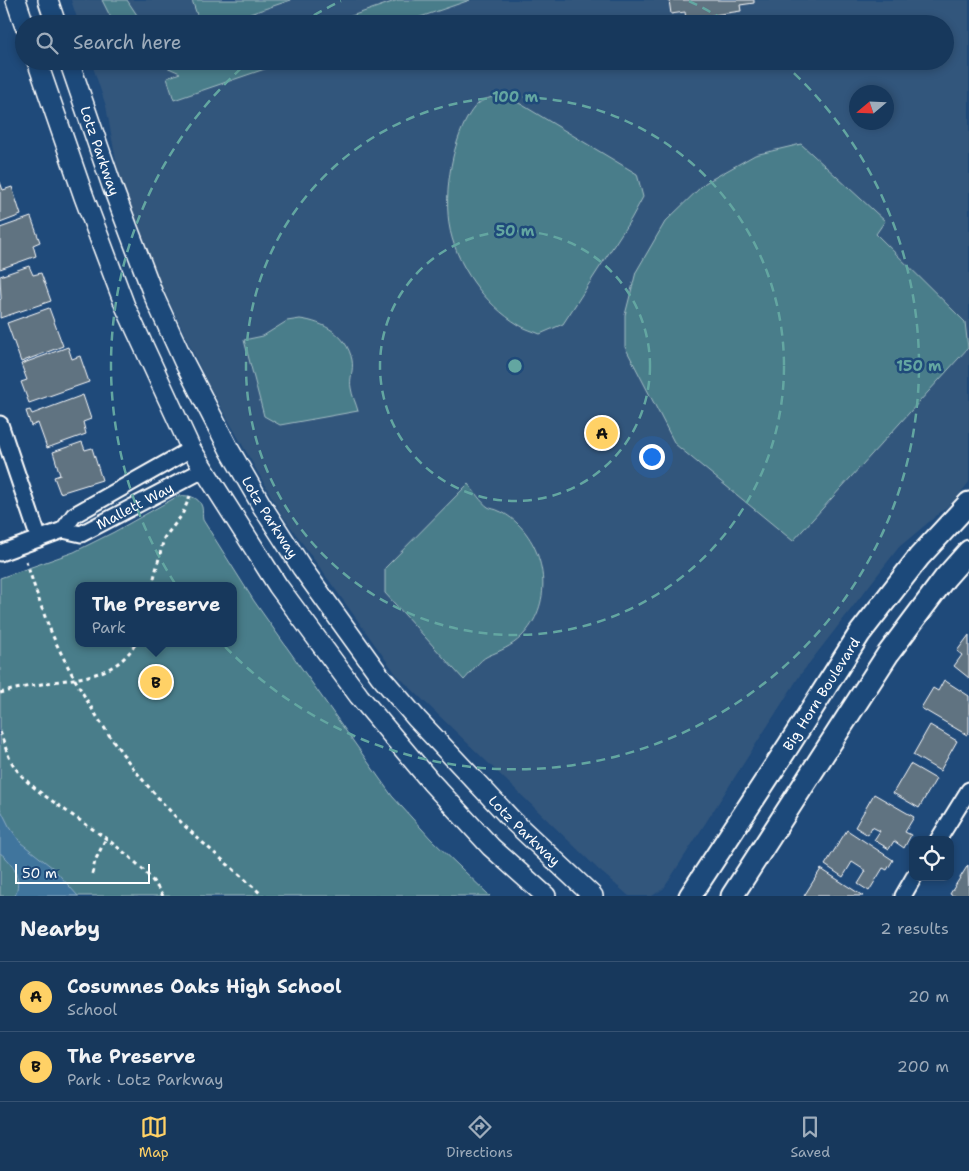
<!DOCTYPE html>
<meta charset="utf-8">
<style>
body{margin:0;font-family:"Shantell Sans",sans-serif;background:#203f62;color:#f1f3f6}
.controls{position:absolute;right:15px;bottom:15px;display:grid;overflow:hidden;border-radius:10px;box-shadow:0 2px 8px #0003}
.controls button{width:45px;height:45px;display:grid;place-items:center;padding:0;border:0;border-bottom:1px solid #365272;background:#17385c;color:#f1f3f6;font:25px sans-serif}
.compass{position:absolute;left:849px;top:85px;width:45px;height:45px;border-radius:50%;background:#17385c;box-shadow:0 2px 8px #0003;rotate:251deg}
.scale{position:absolute;left:15px;bottom:12px;width:135px;box-sizing:border-box;padding-left:5px;border:2px solid #fff;border-top:0;font-size:14px;line-height:18px;white-space:nowrap;color:#fff;-webkit-text-stroke:4px #1f4a7a;paint-order:stroke}
.you{position:absolute;left:651px;top:456px;width:18px;height:18px;margin:-12px;border:4px solid #fff;border-radius:50%;background:#1a73e8;box-shadow:0 0 0 8px #1a73e833}
.badge{display:grid;place-items:center;width:32px;height:32px;border-radius:50%;background:#ffd166;color:#111;font-size:16px;font-weight:700}
.pin{position:absolute;translate:-50% -50%;border:2px solid #fff;box-shadow:0 1px 5px #0006}
.popup{position:absolute;left:75px;top:582px;width:162px;height:65px;box-sizing:border-box;display:grid;place-content:center;border-radius:10px;background:#17385c;filter:drop-shadow(0 1px 4px #0005);font-size:16px;white-space:nowrap;color:#9eacbb}
.popup b{font-size:19px;color:#f1f3f6}
.popup::after{content:'';position:absolute;left:50%;top:100%;margin-left:-10px;border:10px solid transparent;border-top-color:#17385c}
.list{margin:0;padding:0;list-style:none}
h2{display:flex;justify-content:space-between;align-items:center;height:65px;margin:0;padding:0 20px;font-size:21px}
h2 small{font-size:16px;font-weight:400;color:#9eacbb}
.list li{display:grid;grid-template-columns:32px 1fr auto;gap:15px;align-items:center;box-sizing:border-box;height:70px;padding:0 20px;border-top:1px solid #365272}
.list b{display:block;font-size:19px;white-space:nowrap}
.list p{margin:0;font-size:16px;white-space:nowrap;color:#9eacbb}
.list em{font-size:16px;font-style:normal;color:#9eacbb}
.icon{flex:none;width:28px;height:28px;fill:none;stroke:currentColor;stroke-width:2;stroke-linecap:round;stroke-linejoin:round}
.map{position:relative;flex:none;width:969px;height:896px;overflow:hidden}
.search{position:absolute;background:#17385c;box-shadow:0 2px 8px #0003;left:15px;right:15px;top:15px;height:55px;display:flex;align-items:center;gap:12px;box-sizing:border-box;padding:0 18px;border-radius:28px;color:#9eacbb;font-size:19px}
.sheet{height:205px;background:#17385c}
nav{display:flex;justify-content:space-around;align-items:center;box-sizing:border-box;height:70px;border-top:1px solid #365272;background:#17385c;font-size:14px;color:#9eacbb}
nav a{display:grid;justify-items:center;gap:2px}
nav .on{color:#ffd166}
.map>svg:first-child{display:block}
</style>
<div class="map">
<svg width="969" height="896" viewBox="0 0 969 896">
<rect width="100%" height="100%" fill="#1f4a7a"/>
<filter id="ink" filterUnits="userSpaceOnUse"><feTurbulence type="fractalNoise" baseFrequency=".02" numOctaves="2"/><feDisplacementMap in="SourceGraphic" scale="10" xChannelSelector="R" yChannelSelector="G"/><feConvolveMatrix kernelMatrix="1 2 1 2 8 2 1 2 1" color-interpolation-filters="sRGB"/></filter>
<g filter="url(#ink)">
<!-- built -->
<path fill="#33567c" fill-rule="evenodd" d="M71 0H969V482L954 501 899 547 800 675 664 888 652 896H629L599 870 396 674 280 512 208 384 159 280 118 172 106 106 91 61H945V24H79ZM856 92H886V122H856Z"/>
<!-- green -->
<path fill="#487d8a" stroke="#a4bec4" fill-rule="evenodd" d="M102 0H127L143 24H114Z
M192 0H291L220 24H200Z
M398 0H470L400 24H328Z
M153 61H288L174 100 167 78 180 73Z
M504 94 637 174 643 197 631 219 563 324 540 334C533 331 525 329 519 325 485 305 455 264 449 224 446 201 448 179 453 157 457 140 466 113 479 103 485 98 497 96 504 94Z
M801 144 885 221 876 234 965 322 968 348 793 541 675 444 625 347V315L636 272 665 222 705 183 755 155Z
M300 319C324 322 347 335 352 360 354 370 349 379 351 388 352 396 356 403 358 411L280 425 264 416 244 340 263 336 287 321Z
M468 484C474 491 481 502 488 507 491 509 496 509 499 511 505 513 513 519 518 524 548 554 553 606 521 637 512 646 500 651 488 656 479 660 471 673 464 680L385 593V568Z
M178 496C187 495 199 496 202 507 203 511 202 516 203 520L254 601 392 796 431 839 490 896H0V578L74 552 114 532ZM78 586H234V643H78Z"/>
<!-- water -->
<path fill="#40759d" stroke="#8cacc4" d="M0 808 9 826 21 843 53 868 78 896H15C22 879 14 863 0 853Z"/>
<!-- building -->
<path fill="#617381" stroke="#fff" d="M669 0H754V3L740 5 741 11 686 19 685 12 671 14Z
M0 182 3 190 12 187 21 215 0 223Z
M31 217 40 242 33 245 36 256 0 269V228Z
M29 266 33 275 41 273 51 301 0 318V300L1 299 0 276Z
M49 308 63 346 21 362 7 323Z
M68 347 72 359 80 356 89 382 29 403 21 382 27 380 21 364Z
M83 395 91 419 83 422 86 434 47 448 38 423 31 426 26 411 30 410 32 414Z
M82 442 85 450 92 448 102 480 60 493 54 477 60 475 53 452Z
M969 635V678L954 666 962 655 957 651Z
M944 680 969 696V732L967 735 921 708 933 688 938 691Z
M930 725 957 741 940 771 913 755Z
M910 764 936 779 919 808 893 793Z
M874 794 914 817 905 832 911 835 904 848 894 841 889 849 874 840 880 831 872 827 868 835 855 827Z
M847 830 893 860 887 870 883 868 869 891 858 884 866 871 852 862 843 877 825 865Z
M968 865 969 896H953L950 894Z
M821 869 863 896H804Z"/>
<g fill="none" stroke-linecap="round" stroke-linejoin="round">
<defs>
<g id="minor">
<path d="M0 424 39 539"/>
<path id="s1" d="M63 530 81 534 205 469"/>
<path d="M0 553 63 530 74 515 191 449"/>
<path d="M938 840 969 790"/>
<path d="M903 896 914 877"/>
</g>
<g id="tertiary">
<path d="M16 0 24 24"/>
<path d="M48 0 56 24"/>
<path d="M37 61 84 197 125 306 191 449 278 586 359 696 431 782 491 847 546 896"/>
<path id="s2" d="M69 61 112 186 153 294 184 362 229 449 262 506 302 568 380 676 417 719 513 821 593 896"/>
</g>
<g id="secondary">
<path id="s3" d="M690 896 789 745 860 633 919 557 969 503"/>
<path d="M732 896 888 654 945 578 969 551"/>
</g>
</defs>
<!-- minor casing -->
<use href="#minor" stroke="#fff" stroke-width="19"/>
<!-- tertiary casing -->
<use href="#tertiary" stroke="#fff" stroke-width="22"/>
<!-- secondary casing -->
<use href="#secondary" stroke="#fff" stroke-width="25"/>
<!-- path -->
<path stroke="#fff" stroke-width="3" stroke-dasharray="4 4" stroke-linecap="butt" d="M26 561C36 591 45 621 59 649 92 716 136 779 189 830 213 853 239 873 263 896
M152 586 164 538 182 515 190 496
M0 693C18 688 35 685 53 682 86 677 117 675 136 643
M0 732C4 741 6 752 11 761 21 779 39 792 55 803 92 830 140 856 163 896
M92 874 95 861 106 838"/>
<!-- minor -->
<use href="#minor" stroke="#1f4a7a" stroke-width="15"/>
<!-- tertiary -->
<use href="#tertiary" stroke="#1f4a7a" stroke-width="19"/>
<!-- secondary -->
<use href="#secondary" stroke="#1f4a7a" stroke-width="21"/>
</g>
</g>
<!-- distance rings -->
<g fill="none" stroke="#63a6a1" stroke-width="2.5" stroke-dasharray="9 6">
<circle cx="515" cy="366" r="135"/>
<circle cx="515" cy="366" r="269"/>
<path d="M301 23A404 404 0 0 1 341 1M689 1A404 404 0 0 1 729 23M783 63A404 404 0 1 1 247 63"/>
</g>
<g text-anchor="middle" dominant-baseline="central" stroke-width="5" stroke-linejoin="round" paint-order="stroke">
<!-- street labels -->
<g font-size="14" fill="#fff" stroke="#1f4a7a">
<text stroke="none"><textPath href="#s2" startOffset="95">Lotz Parkway</textPath></text>
<text stroke="none"><textPath href="#s1" startOffset="79">Mallett Way</textPath></text>
<text stroke="none"><textPath href="#s2" startOffset="500">Lotz Parkway</textPath></text>
<text stroke="none"><textPath href="#s3" startOffset="241">Big Horn Boulevard</textPath></text>
<text stroke="none"><textPath href="#s2" startOffset="905">Lotz Parkway</textPath></text>
</g>
</g>
<circle cx="515" cy="366" r="8" fill="#63a6a1" stroke="#1f4a7a" stroke-width="2.5"/>
<g font-size="15" text-anchor="middle" font-weight="bold" fill="#63a6a1" stroke="#1f4a7a" stroke-width="5" stroke-linejoin="round" paint-order="stroke">
<text x="515" y="102">100 m</text>
<text x="515" y="236">50 m</text>
<text x="919" y="371">150 m</text>
</g>
</svg>
<div class="controls">
<button><svg class="icon" aria-label="locate" viewBox="0 0 24 24"><circle cx="12" cy="12" r="6"/><path d="M12 2v4M12 18v4M2 12h4M18 12h4"/></svg></button>
</div>
<svg class="compass" viewBox="-18 -18 36 36"><path d="M0-13l5 13h-10z" fill="#e53935"/><path d="M0 13l5-13h-10z" fill="#9eacbb"/></svg>
<div class="scale">50 m</div>
<div class="you"></div>
<div class="pin badge" style="left:602px;top:433px">A</div>
<div class="pin badge" style="left:156px;top:682px">B</div>
<div class="popup"><b>The Preserve</b>Park</div>
<div class="search"><svg class="icon" aria-label="search" viewBox="0 0 24 24"><circle cx="10" cy="10" r="6"/><path d="M15 15l6 6"/></svg>Search here</div>
</div>
<section class="sheet">
<h2>Nearby<small>2 results</small></h2>
<ul class="list">
<li><span class="badge">A</span><div><b>Cosumnes Oaks High School</b><p>School</p></div><em>20 m</em></li>
<li><span class="badge">B</span><div><b>The Preserve</b><p>Park · Lotz Parkway</p></div><em>200 m</em></li>
</ul>
</section>
<nav>
<a class="on"><svg class="icon" aria-label="map" viewBox="0 0 24 24"><path d="M3 6l6-2 6 2 6-2v14l-6 2-6-2-6 2zM9 4v14M15 6v14"/></svg>Map</a>
<a><svg class="icon" aria-label="directions" viewBox="0 0 24 24"><path d="M12 3l9 9-9 9-9-9zM9 14v-3h6M13 9l2 2-2 2"/></svg>Directions</a>
<a><svg class="icon" aria-label="saved" viewBox="0 0 24 24"><path d="M7 4h10v16l-5-4-5 4z"/></svg>Saved</a>
</nav>
